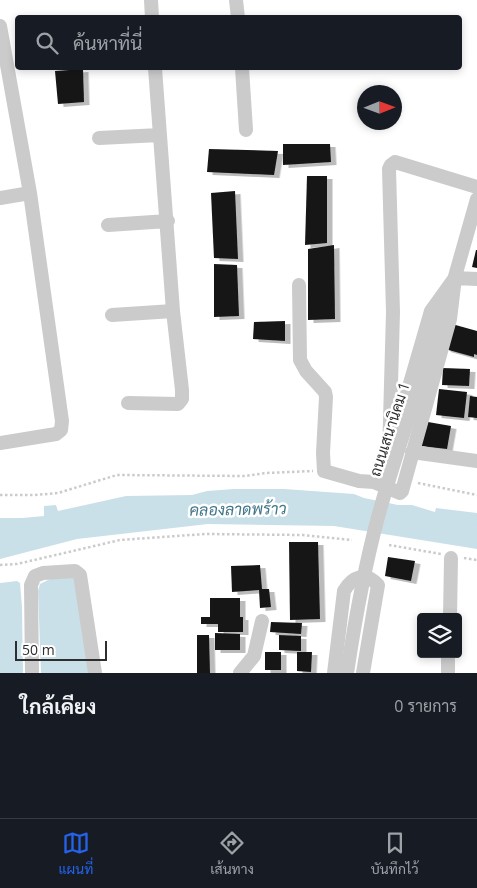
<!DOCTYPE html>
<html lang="th">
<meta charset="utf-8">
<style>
body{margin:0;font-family:"Open Sans",Sarabun,sans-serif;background:#242831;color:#f1f3f6}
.controls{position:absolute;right:15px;bottom:15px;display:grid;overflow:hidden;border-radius:5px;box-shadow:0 2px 8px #0003}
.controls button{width:45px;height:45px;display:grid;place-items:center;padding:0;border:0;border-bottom:1px solid #363941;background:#171b24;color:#f1f3f6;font:25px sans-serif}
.compass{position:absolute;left:357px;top:85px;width:45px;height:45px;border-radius:50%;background:#171b24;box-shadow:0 2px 8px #0003;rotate:89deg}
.scale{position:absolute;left:15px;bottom:12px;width:92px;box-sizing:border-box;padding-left:5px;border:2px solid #2e2e2e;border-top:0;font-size:14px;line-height:18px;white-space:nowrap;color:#2e2e2e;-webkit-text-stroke:4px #fff;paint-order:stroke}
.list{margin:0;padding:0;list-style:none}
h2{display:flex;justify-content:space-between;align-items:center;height:65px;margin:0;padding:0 20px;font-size:21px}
h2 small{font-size:16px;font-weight:400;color:#9ea1a6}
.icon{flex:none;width:28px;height:28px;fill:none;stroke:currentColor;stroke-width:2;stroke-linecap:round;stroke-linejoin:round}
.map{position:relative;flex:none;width:477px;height:673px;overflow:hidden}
.search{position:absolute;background:#171b24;box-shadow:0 2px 8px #0003;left:15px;right:15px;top:15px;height:55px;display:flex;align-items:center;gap:12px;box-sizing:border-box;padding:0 18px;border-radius:5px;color:#9ea1a6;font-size:19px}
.sheet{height:145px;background:#171b24}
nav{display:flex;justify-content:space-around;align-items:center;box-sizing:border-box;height:70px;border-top:1px solid #363941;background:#171b24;font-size:14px;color:#9ea1a6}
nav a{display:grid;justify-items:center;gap:2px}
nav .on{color:#2563eb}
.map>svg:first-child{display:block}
</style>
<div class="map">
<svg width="477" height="673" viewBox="0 0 477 673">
<defs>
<filter id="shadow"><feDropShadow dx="5.5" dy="3" stdDeviation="0" flood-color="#0004"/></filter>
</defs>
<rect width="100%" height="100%" fill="#fff"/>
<!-- water -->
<path fill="#c9e0e9" d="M234 489H284L354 494 364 498 398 505H412L435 512 436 508 477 513V549L334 526 208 524 77 539 0 559V518H22L44 516V506L56 505 58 511 126 496 192 495 207 491Z
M67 576 75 578 90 673H41L38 591 40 584 52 578Z
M17 581 20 583 22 607 23 673H0V583Z"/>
<!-- building -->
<path fill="#151515" filter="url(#shadow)" d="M83 69 84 102 58 104 55 71Z
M283 144H330L331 162 283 165Z
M209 149 278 151 274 175 207 172Z
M307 176H327V243L305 245Z
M235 191 238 259 214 258 211 193Z
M334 245 335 319 308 320V249Z
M476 250H477V268L472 267Z
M214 264 237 265 239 316 214 317Z
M285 321V341L253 339 254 322Z
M452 324 477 331V355L474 354V357L445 349Z
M443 368 470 369 469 386 442 385Z
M439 389 467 392 464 418 436 415Z
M470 396 477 397V418L468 417Z
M428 422 451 426 447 449 421 446Z
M289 542H318L320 619 290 620Z
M388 557 415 561 411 581 385 576Z
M260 565 262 589H269L271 607 260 608 259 590 232 592 231 566Z
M210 598H240V617H243V632H218V624H201V617H210Z
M271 622 302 623 301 634 270 632Z
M215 633 240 634V650H215Z
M197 635H209L210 673H197Z
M279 635 301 636V651L279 650Z
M265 652H281V670H265Z
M297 652H312L311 672 297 671Z"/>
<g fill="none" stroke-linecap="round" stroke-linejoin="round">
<!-- path -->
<path stroke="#cbcbcb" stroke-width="2.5" stroke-dasharray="2.5 2.5" stroke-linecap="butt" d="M418 483 477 495
M0 495H35L58 493 117 475 245 476 266 473 313 471
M389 545 441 554
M464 558 477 560
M0 565 17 564 120 540 205 534 303 535 352 540"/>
<!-- minor -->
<path stroke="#cbcbcb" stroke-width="14" d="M151 0 152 18
M236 0 238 18
M0 26 30 193 62 421 61 430 56 434 0 443
M242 68 246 130
M99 138 160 135
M0 198 30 193
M108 225 168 221
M455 278 477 279
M299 285 300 360 306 371 325 392 326 397 323 453 324 471 359 481 374 482 400 493 402 491 450 319 455 278
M452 287 477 199
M112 315 173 311
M128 403 178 404 182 399V390L173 311 155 68
M412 452 477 461
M389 456 393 312 389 169 391 165 395 162 477 187
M374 482 389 456 431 311 454 279
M450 617 451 558
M32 673 31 585 35 576 43 573 75 571 80 575 95 673
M240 673 254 656 262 621
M334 673 344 591C352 577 365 571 378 585L363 673
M448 673V654"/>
<!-- minor-bridge -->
<path stroke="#cbcbcb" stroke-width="14" d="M347 673C355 620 364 569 378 517 398 444 424 373 448 301"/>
</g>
<g text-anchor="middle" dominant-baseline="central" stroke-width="5" stroke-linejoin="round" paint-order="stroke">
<!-- street labels -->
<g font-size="15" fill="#2e2e2e" stroke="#fff">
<text transform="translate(389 429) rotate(-72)">ถนนเสนานิคม 1</text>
</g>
<!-- water labels -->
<g font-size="16" font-style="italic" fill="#41768a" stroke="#fff">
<text transform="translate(238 509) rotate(-1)">คลองลาดพร้าว</text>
</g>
</g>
</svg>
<div class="controls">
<button><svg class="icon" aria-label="layers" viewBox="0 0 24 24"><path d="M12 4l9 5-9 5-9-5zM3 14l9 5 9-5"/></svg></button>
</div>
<svg class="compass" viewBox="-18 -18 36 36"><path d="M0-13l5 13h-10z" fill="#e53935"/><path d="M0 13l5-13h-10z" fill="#9ea1a6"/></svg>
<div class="scale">50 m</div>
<div class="search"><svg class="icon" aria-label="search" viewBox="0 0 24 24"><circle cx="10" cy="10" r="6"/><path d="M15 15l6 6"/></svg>ค้นหาที่นี่</div>
</div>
<section class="sheet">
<h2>ใกล้เคียง<small>0 รายการ</small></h2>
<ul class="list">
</ul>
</section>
<nav>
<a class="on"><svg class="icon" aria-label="map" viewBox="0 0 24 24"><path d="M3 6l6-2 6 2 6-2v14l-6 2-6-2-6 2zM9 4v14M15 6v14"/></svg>แผนที่</a>
<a><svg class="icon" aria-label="directions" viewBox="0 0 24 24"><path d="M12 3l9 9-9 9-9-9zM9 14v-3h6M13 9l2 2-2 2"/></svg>เส้นทาง</a>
<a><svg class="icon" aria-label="saved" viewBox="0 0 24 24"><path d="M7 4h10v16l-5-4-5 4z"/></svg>บันทึกไว้</a>
</nav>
